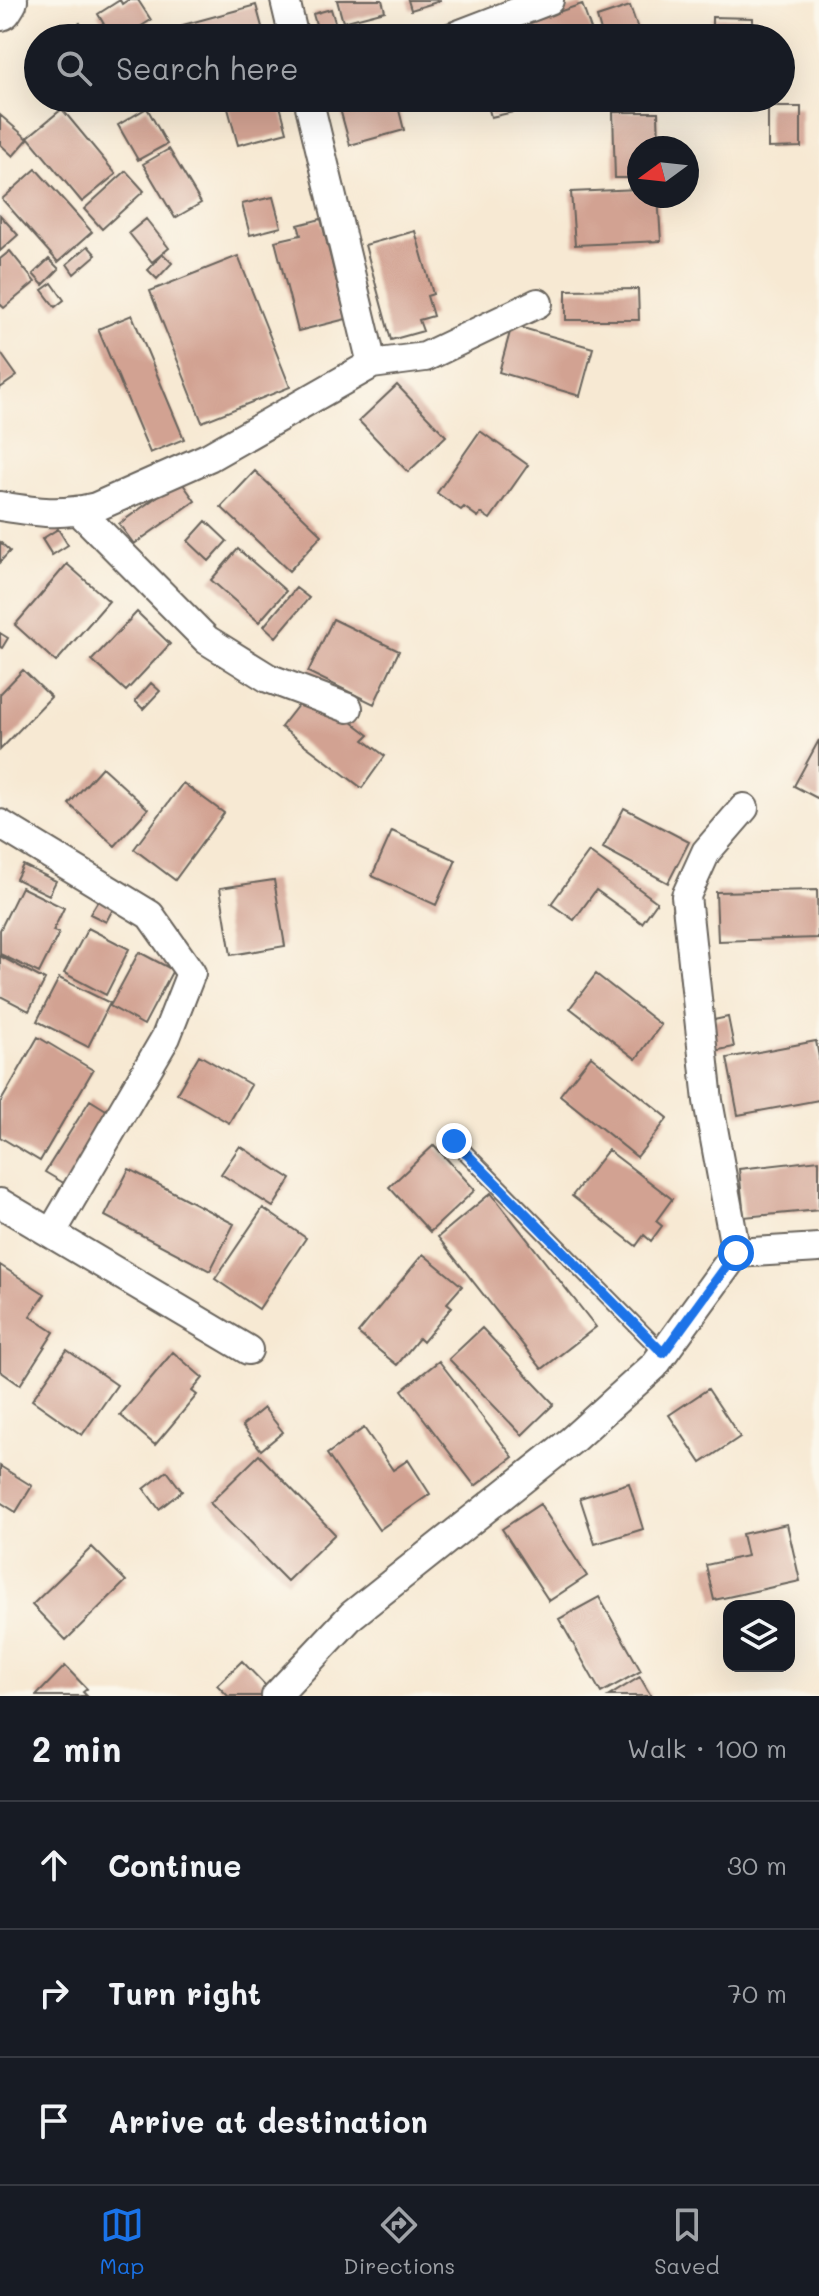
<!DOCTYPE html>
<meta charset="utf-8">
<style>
body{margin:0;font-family:Mali,sans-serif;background:#242831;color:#f1f3f6}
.controls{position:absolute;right:24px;bottom:24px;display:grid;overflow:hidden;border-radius:16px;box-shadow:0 8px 32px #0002}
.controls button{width:72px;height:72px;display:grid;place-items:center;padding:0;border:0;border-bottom:2px solid #363941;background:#171b24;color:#f1f3f6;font:40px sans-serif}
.compass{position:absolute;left:627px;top:136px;width:72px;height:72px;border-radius:50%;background:#171b24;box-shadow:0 8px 32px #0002;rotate:255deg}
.stop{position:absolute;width:24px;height:24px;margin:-18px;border:6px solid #1a73e8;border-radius:50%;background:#fff}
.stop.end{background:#1a73e8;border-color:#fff;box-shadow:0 2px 8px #0008}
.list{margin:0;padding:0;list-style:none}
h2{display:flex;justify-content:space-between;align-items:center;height:104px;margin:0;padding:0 32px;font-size:34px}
h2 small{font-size:26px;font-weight:400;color:#9ea1a6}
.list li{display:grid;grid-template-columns:52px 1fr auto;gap:24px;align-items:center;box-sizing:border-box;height:128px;padding:0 32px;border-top:2px solid #363941}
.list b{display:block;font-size:30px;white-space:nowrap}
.list em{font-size:26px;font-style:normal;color:#9ea1a6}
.icon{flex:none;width:44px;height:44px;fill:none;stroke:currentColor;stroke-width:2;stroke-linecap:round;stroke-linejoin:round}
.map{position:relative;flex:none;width:819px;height:1696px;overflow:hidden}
.search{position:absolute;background:#171b24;box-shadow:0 8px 32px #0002;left:24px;right:24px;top:24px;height:88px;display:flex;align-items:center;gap:20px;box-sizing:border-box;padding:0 28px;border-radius:44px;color:#9ea1a6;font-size:30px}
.sheet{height:488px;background:#171b24}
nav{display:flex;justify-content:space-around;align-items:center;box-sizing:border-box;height:112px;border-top:2px solid #363941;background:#171b24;font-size:22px;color:#9ea1a6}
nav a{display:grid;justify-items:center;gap:4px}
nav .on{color:#1a73e8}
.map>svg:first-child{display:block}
</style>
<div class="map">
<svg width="819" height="1696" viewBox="0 0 819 1696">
<rect width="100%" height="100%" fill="#fbf7ec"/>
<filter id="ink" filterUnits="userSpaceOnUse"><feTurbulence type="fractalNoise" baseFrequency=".0125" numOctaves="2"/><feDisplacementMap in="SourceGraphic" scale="16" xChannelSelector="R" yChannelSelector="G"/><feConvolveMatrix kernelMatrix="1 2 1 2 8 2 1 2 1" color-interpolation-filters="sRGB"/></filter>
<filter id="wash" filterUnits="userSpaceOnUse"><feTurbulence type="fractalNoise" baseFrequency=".006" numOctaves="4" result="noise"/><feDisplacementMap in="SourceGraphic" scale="32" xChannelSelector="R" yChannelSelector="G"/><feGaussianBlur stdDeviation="1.8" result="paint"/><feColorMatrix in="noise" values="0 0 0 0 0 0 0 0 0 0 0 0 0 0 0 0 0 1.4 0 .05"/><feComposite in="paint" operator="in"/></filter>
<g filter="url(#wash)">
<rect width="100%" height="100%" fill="#f7e9d3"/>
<g id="blocks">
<!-- building -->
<path fill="#d2a292" d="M120 0 122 4 128 0H138L151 20 122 38H112L98 14Z
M337 0H382L385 11 343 22Z
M408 0H440V1L411 10Z
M582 4 594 38H531L526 23Z
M256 5 265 38H187L183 25Z
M630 6 641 38H603L597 17Z
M331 9 339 35 335 36V38H320L313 14Z
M712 17 753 18V38H712Z
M80 23 91 38H65L63 35Z
M238 98H278L287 132 238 145 226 101Z
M337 98H396L404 130 350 145Z
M486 98H528L531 108 491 117Z
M550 98H578V99L553 107Z
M768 107H801V147L768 148Z
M147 108 167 144 138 160 118 125Z
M62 109 116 174 82 202 28 137Z
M613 112H658L659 148H639V178H615Z
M0 115 28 139 13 156 0 144Z
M169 149 201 203 175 218 143 164Z
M36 169 92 232 58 262 2 199Z
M126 171 144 191 102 229 84 209Z
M639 189V196H658L661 241 575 245 571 192Z
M273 197 281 227 250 235 242 204Z
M0 215 18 235 0 251Z
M146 219 169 248 152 262 129 233Z
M321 219 346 319 298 331 275 241 301 235 298 225Z
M415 231 433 294 427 296 433 316 419 320 423 331 391 340 365 245Z
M88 246 96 255 74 274 67 264Z
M10 251 35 282 4 308 0 304V259Z
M163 254 172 263 157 279 148 270Z
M238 256 290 387 202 422 150 291Z
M49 259 59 269 43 285 33 274Z
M52 283 64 300 55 307 42 290Z
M638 289 639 320H566V290Z
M132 315 184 439 150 453 98 329Z
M512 325 593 348 580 396 499 372Z
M0 352 17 376 0 388Z
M397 385 446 436 408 472 359 421Z
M480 431 528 465 490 519 481 513 478 517 464 507 461 510 437 493Z
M255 471 322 535 289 571 221 507Z
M180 480 195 501 134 544 119 524Z
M206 521 227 541 209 561 188 541Z
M58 529 68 545 52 555 42 539Z
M0 542 10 551 0 562Z
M238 549 286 591 259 622 211 580Z
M67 564 109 601 56 662 15 625Z
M296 588 309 598 276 637 264 626Z
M137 612 170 644 126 691 92 660Z
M333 619 399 651 374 704 308 672Z
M0 633 8 638 2 648 0 647Z
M23 670 51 697 0 750V694Z
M151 683 160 691 143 709 135 701Z
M306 695 327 703 369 735 364 740 385 756 362 788 281 727Z
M819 740V799L794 786Z
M102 767 148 809 115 846 69 804Z
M183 783 224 813 175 880 134 849Z
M624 808 689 842 668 883 603 848Z
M392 831 456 860 436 905 372 876Z
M589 852 657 902 642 923 596 890 574 920 551 904Z
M23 865 56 881 49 895 16 879Z
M274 880 285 946 231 955 220 888Z
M21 887 64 908 53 931 59 933 39 973 0 954V930Z
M817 890 818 938 718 941 716 892Z
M99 899 114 907 106 922 90 914Z
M88 928 129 949 106 995 64 973Z
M139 952 173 970 144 1025 110 1006Z
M0 956 45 980 29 1011 0 996Z
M596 974 661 1025 636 1059 570 1008Z
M59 978 110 1003 88 1047 37 1021Z
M728 1017 734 1047 714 1051 709 1021Z
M38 1037 93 1070 40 1161 0 1137V1103Z
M816 1041 819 1057V1100L738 1115 727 1058Z
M199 1055 251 1085 229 1123 177 1093Z
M591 1056 668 1118 637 1157 560 1095Z
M90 1100 111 1113 67 1185 45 1172Z
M434 1145 475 1190 430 1232 389 1187Z
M240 1146 291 1179 273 1207 221 1174Z
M608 1150 672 1199 656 1221 662 1226 651 1241 644 1235 636 1246 572 1196Z
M819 1160V1210L744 1217 739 1169Z
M129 1169 234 1224 210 1271 105 1216Z
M491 1193 596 1327 542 1369 438 1237Z
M263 1208 306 1238 259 1309 215 1279Z
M423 1254 462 1286 447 1303 452 1307 423 1342 419 1338 397 1365 358 1333Z
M0 1265 45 1294 30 1316 54 1332 20 1385 0 1371Z
M482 1328 554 1404 522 1435 449 1359Z
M67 1350 117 1385 82 1435 32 1400Z
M173 1352 203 1378 192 1391 197 1395 155 1445 120 1415Z
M439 1361 513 1457 475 1486 402 1390Z
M708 1389 740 1437 701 1463 669 1415Z
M264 1408 283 1432 261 1450 242 1426Z
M364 1428 393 1470 408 1460 430 1494 379 1530 327 1454Z
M259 1455 335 1534 287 1581 210 1503Z
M0 1466 32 1486 16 1512 0 1502Z
M167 1471 182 1491 159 1509 144 1489Z
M629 1483 643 1529 595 1544 580 1498Z
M540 1504 587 1576 549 1601 502 1529Z
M787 1524 800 1581 714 1600 706 1565 747 1556 742 1534Z
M92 1547 126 1581 66 1640 32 1605Z
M599 1597 641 1671 601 1693 559 1619Z
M242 1661 269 1689 262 1696H228L217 1685Z
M65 1666 87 1689 83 1692 87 1696H36Z
M640 1677 651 1696H609Z"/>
</g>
</g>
<g filter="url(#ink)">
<use href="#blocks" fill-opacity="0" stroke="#69645c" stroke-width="2"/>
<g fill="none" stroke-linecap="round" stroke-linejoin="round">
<defs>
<path id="service" d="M454 1141 663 1353"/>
<path id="minor" d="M285 0 294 38
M450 38 549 0
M308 98 372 364
M0 506C37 512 59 516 96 507L209 457 372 364 425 357 538 303
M79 511 207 640 268 678 348 708
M0 824 150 915 191 973 166 1037 52 1232
M0 1203 248 1350
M736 1253 819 1248
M276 1696 352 1615 572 1440 654 1366 736 1253 708 1101 686 896 706 852 744 808"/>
<path id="primary" d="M0 8 5 0"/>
</defs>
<!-- service casing -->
<use href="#service" stroke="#69645c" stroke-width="18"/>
<!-- minor casing -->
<use href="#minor" stroke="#69645c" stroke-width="32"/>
<!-- primary casing -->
<use href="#primary" stroke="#69645c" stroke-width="48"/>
<!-- service -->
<use href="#service" stroke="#fff" stroke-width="14"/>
<!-- minor -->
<use href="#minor" stroke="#fff" stroke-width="28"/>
<!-- primary -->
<use href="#primary" stroke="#fff" stroke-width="44"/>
</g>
</g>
<g fill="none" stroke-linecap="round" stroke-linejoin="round" filter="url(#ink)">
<!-- route -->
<path stroke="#1a73e8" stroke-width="10" d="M454 1141 663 1353 736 1253"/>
</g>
</svg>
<div class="controls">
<button><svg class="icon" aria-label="layers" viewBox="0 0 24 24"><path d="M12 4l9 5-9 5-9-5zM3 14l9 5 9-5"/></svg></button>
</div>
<svg class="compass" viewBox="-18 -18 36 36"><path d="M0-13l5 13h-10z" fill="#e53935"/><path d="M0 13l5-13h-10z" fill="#9ea1a6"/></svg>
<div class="stop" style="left:736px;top:1253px"></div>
<div class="stop end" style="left:454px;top:1141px"></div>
<div class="search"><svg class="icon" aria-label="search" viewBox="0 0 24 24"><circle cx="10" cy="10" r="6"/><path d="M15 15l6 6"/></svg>Search here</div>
</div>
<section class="sheet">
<h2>2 min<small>Walk · 100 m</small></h2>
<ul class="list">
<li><svg class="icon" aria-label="ahead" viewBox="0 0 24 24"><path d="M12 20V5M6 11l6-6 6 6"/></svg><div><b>Continue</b></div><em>30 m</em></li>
<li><svg class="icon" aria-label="right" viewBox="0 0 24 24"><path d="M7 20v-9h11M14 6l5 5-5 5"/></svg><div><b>Turn right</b></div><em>70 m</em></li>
<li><svg class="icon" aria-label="arrive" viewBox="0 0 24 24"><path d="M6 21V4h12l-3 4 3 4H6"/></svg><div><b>Arrive at destination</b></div></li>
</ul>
</section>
<nav>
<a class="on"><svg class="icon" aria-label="map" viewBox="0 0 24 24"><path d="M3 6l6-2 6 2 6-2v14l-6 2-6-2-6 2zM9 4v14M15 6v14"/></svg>Map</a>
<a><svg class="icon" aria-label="directions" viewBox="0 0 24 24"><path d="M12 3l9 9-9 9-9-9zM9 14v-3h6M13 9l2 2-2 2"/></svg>Directions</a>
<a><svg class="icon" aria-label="saved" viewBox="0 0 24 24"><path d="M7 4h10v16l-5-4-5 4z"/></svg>Saved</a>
</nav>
